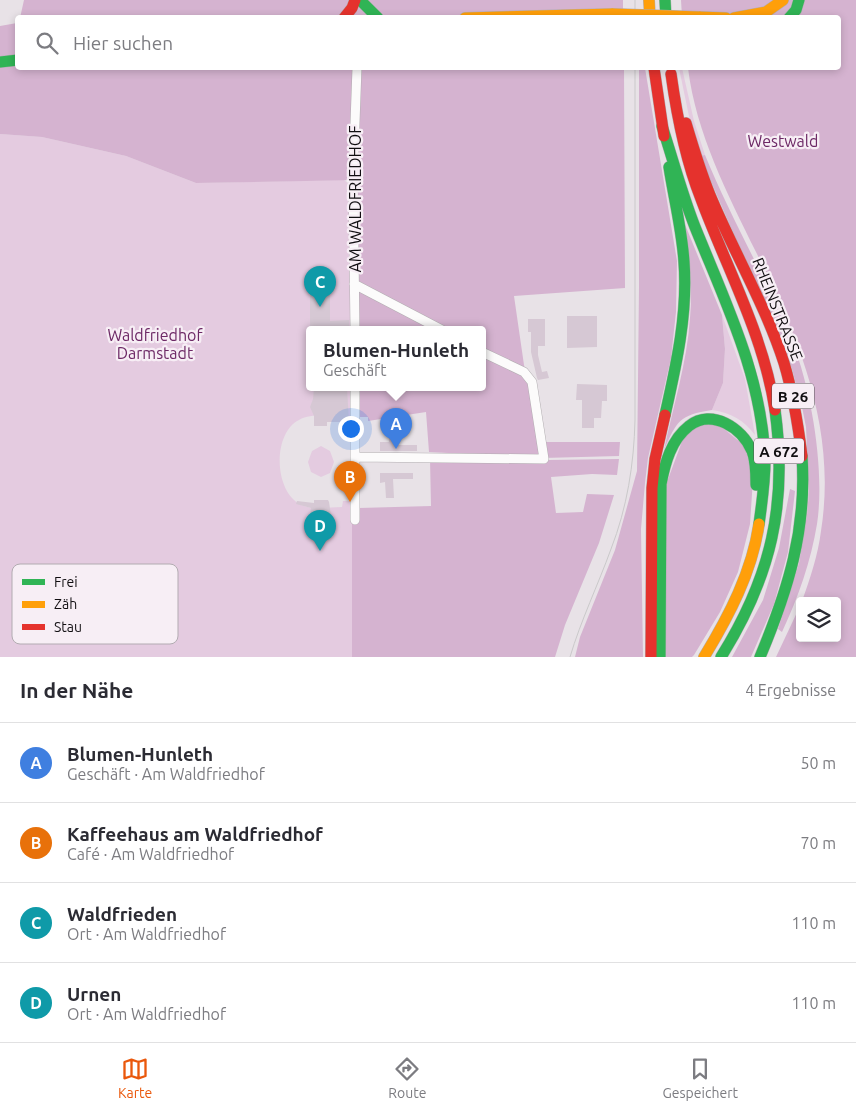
<!DOCTYPE html>
<html lang="de">
<meta charset="utf-8">
<style>
body{margin:0;font-family:Ubuntu,sans-serif;background:#f7f7f7;color:#2b2b33}
.controls{position:absolute;right:15px;bottom:15px;display:grid;overflow:hidden;border-radius:5px;box-shadow:0 2px 8px #0003}
.controls button{width:45px;height:45px;display:grid;place-items:center;padding:0;border:0;border-bottom:1px solid #e1e1e2;background:#fff;color:#2b2b33;font:25px sans-serif}
.you{position:absolute;left:350px;top:428px;width:18px;height:18px;margin:-12px;border:4px solid #fff;border-radius:50%;background:#1a73e8;box-shadow:0 0 0 8px #1a73e833}
.badge{display:grid;place-items:center;width:32px;height:32px;border-radius:50%;background:#ea580c;color:#fff;font-size:16px;font-weight:700}
.pin{position:absolute;translate:-50% -41px;filter:drop-shadow(0 1px 2px #0008)}
.pin::after{content:'';position:absolute;top:26px;width:18px;height:15px;background:inherit;clip-path:polygon(0 0,100% 0,50% 100%)}
.popup{position:absolute;left:306px;top:326px;width:180px;height:65px;box-sizing:border-box;display:grid;place-content:center;border-radius:5px;background:#fff;filter:drop-shadow(0 1px 4px #0005);font-size:16px;white-space:nowrap;color:#7c7c81}
.popup b{font-size:19px;color:#2b2b33}
.popup::after{content:'';position:absolute;left:50%;top:100%;margin-left:-10px;border:10px solid transparent;border-top-color:#fff}
.list{margin:0;padding:0;list-style:none}
h2{display:flex;justify-content:space-between;align-items:center;height:65px;margin:0;padding:0 20px;font-size:21px}
h2 small{font-size:16px;font-weight:400;color:#7c7c81}
.list li{display:grid;grid-template-columns:32px 1fr auto;gap:15px;align-items:center;box-sizing:border-box;height:80px;padding:0 20px;border-top:1px solid #e1e1e2}
.list b{display:block;font-size:19px;white-space:nowrap}
.list p{margin:0;font-size:16px;white-space:nowrap;color:#7c7c81}
.list em{font-size:16px;font-style:normal;color:#7c7c81}
.icon{flex:none;width:28px;height:28px;fill:none;stroke:currentColor;stroke-width:2;stroke-linecap:round;stroke-linejoin:round}
.map{position:relative;flex:none;width:856px;height:657px;overflow:hidden}
.search{position:absolute;background:#fff;box-shadow:0 2px 8px #0003;left:15px;right:15px;top:15px;height:55px;display:flex;align-items:center;gap:12px;box-sizing:border-box;padding:0 18px;border-radius:5px;color:#7c7c81;font-size:19px}
.sheet{height:385px;background:#fff}
nav{display:flex;justify-content:space-around;align-items:center;box-sizing:border-box;height:70px;border-top:1px solid #e1e1e2;background:#fff;font-size:14px;color:#7c7c81}
nav a{display:grid;justify-items:center;gap:2px}
nav .on{color:#ea580c}
.map>svg:first-child{display:block}
</style>
<div class="map">
<svg width="856" height="657" viewBox="0 0 856 657">
<rect width="100%" height="100%" fill="#e8e2e7"/>
<!-- green -->
<path fill="#e4cbe0" d="M679 68H682L694 121 705 155 700 156 691 126Z
M0 134 42 137 126 156 196 183 344 180 350 185 352 330H310V388H352L353 422H341V416C328 416 312 413 299 420 272 433 273 495 304 506 315 510 331 507 342 507L343 501H352V657H0Z
M722 315 745 379 755 435C744 420 731 413 712 410L723 383 725 349Z
M321 446 330 451 334 462 330 473 321 477 311 472 308 462 312 451Z"/>
<!-- forest -->
<path fill="#d5b3d0" d="M24 0H623V18H20Z
M681 0H856V657H776L800 606V638H837V601H802C810 579 818 555 821 531 837 430 800 340 756 252 727 193 696 133 688 68H838V18L682 17Z
M17 23 18 68H624L625 288 514 296 524 365 541 442H620L619 456 543 458 429 452 426 412 368 421V417H356V388H482V330H356L357 180 196 183 126 156 42 137 0 134V26Z
M639 68H645L677 261 676 312 671 358 648 458 645 483 641 529 643 657H575L580 637 615 550 637 471 639 287Z
M705 155C731 219 767 279 793 344 812 391 825 473 817 524 811 561 798 598 782 632L778 629 799 563 807 515 809 491 806 427 802 407 792 369 700 156Z
M684 222 722 315 725 349 723 383 712 410C679 415 677 421 664 450 673 406 687 363 690 318 693 286 689 254 684 222Z
M718 424 745 446 753 479 750 524 738 572 720 612 694 655 692 657H665L664 490 684 436 700 425Z
M430 459 549 460 619 459 617 475 592 474 551 477 556 513 583 512 587 494 614 495 599 543 565 625 555 657H352V510L359 508 431 506Z
M790 489 795 491 788 552 774 604 751 657H732L763 600 779 548Z"/>
<!-- building -->
<path fill="#d6c8d4" d="M330 282V321L349 320V330H310V283Z
M567 316H597V347L567 348Z
M528 319H545V346H538V355L542 372 547 371 549 378 538 380 537 378 531 352V332H528Z
M577 384 607 385V401H602L601 418H594V428H582V400H576Z
M314 388H347L349 422H327V426H314V416L310 407 313 399Z
M396 421V445H417V451H380V442H389L388 422Z
M380 473H413V479H393L394 498H386L385 482 380 483Z
M314 500H328L329 502 331 515 327 523V531H314V523L310 517 311 508 296 504 297 501 314 503Z"/>
<g fill="none" stroke-linecap="round" stroke-linejoin="round">
<defs>
<path id="street" d="M354 284 442 330
M355 330 353 177 357 68
M355 388V520
M355 457 544 459 532 382 524 372 482 352"/>
<path id="fast" d="M360 0 378 18
M665 0 666 18
M789 18 796 10 799 0
M0 62 18 60
M662 126C673 160 682 194 695 227 726 304 762 376 765 460 765 481 762 503 759 524
M665 415C676 366 688 314 684 262 682 230 674 199 669 167
M660 657 661 484C665 463 671 440 689 426 712 408 742 428 752 451 756 461 756 474 756 485
M721 657C771 577 788 504 775 410
M760 657C788 590 807 530 802 456"/>
<path id="slow" d="M649 0 650 18
M699 17 726 18
M465 18 613 14
M734 18 766 12 783 0
M704 657C729 616 752 572 759 524"/>
<path id="jam" d="M344 18 352 8 355 0
M654 68 664 136
M671 74C677 117 685 159 701 199 727 269 764 336 775 410
M686 123C694 150 702 177 713 202 736 256 766 307 784 363 793 393 798 424 802 456
M651 657 652 488 655 459 665 415"/>
</defs>
<!-- street casing -->
<use href="#street" stroke="#b2aeb1" stroke-width="10"/>
<!-- fast casing -->
<use href="#fast" stroke="#b2aeb1" stroke-width="12"/>
<!-- slow casing -->
<use href="#slow" stroke="#b2aeb1" stroke-width="12"/>
<!-- jam casing -->
<use href="#jam" stroke="#b2aeb1" stroke-width="12"/>
<!-- street -->
<use href="#street" stroke="#fcfbfb" stroke-width="9"/>
<!-- fast -->
<use href="#fast" stroke="#30b455" stroke-width="11"/>
<!-- slow -->
<use href="#slow" stroke="#ff9f0a" stroke-width="11"/>
<!-- jam -->
<use href="#jam" stroke="#e5322d" stroke-width="11"/>
<!-- tram -->
<path stroke="#cac9ca" stroke-width="1" d="M635 0V18
M570 657C581 620 598 585 611 549 627 508 634 464 635 420V68"/>
<defs>
<path id="slow-bridge" d="M613 14 699 17"/>
</defs>
<!-- slow-bridge casing -->
<use href="#slow-bridge" stroke="#b2aeb1" stroke-width="12" stroke-linecap="butt"/>
<!-- slow-bridge -->
<use href="#slow-bridge" stroke="#ff9f0a" stroke-width="11"/>
</g>
<g text-anchor="middle" dominant-baseline="central" stroke-width="4.5" stroke-linejoin="round" paint-order="stroke">
<!-- shield labels -->
<g fill="#f7eef5" stroke="#565155" stroke-width="1">
<rect x="772" y="383.5" width="42" height="25" rx="4"/>
<rect x="754" y="438.5" width="50" height="25" rx="4"/>
</g>
<g font-size="15" font-weight="bold" fill="#110e11">
<text x="793" y="396">B 26</text>
<text x="779" y="451">A 672</text>
</g>
<!-- park labels -->
<g font-size="16" fill="#6d2966" stroke="#f7eef5">
<text x="783" y="141">Westwald</text>
<text x="155" y="335">Waldfriedhof<tspan x="155" dy="18">Darmstadt</tspan></text>
</g>
<!-- street labels -->
<g font-size="16" fill="#110e11" stroke="#f7eef5">
<text transform="translate(355 199) rotate(-90)">AM WALDFRIEDHOF</text>
<text transform="translate(778 309) rotate(68)">RHEINSTRASSE</text>
</g>
</g>
<!-- legend -->
<rect x="12" y="564" width="166" height="80" rx="8" fill="#f7eef5" stroke="#b2abb1" stroke-width="1"/>
<rect x="22" y="579" width="23" height="6" fill="#30b455"/>
<rect x="22" y="601" width="23" height="7" fill="#ff9f0a"/>
<rect x="22" y="624" width="23" height="6" fill="#e5322d"/>
<g font-size="14" fill="#110e11">
<text x="54" y="587">Frei</text>
<text x="54" y="609">Zäh</text>
<text x="54" y="632">Stau</text>
</g>
</svg>
<div class="controls">
<button><svg class="icon" aria-label="layers" viewBox="0 0 24 24"><path d="M12 4l9 5-9 5-9-5zM3 14l9 5 9-5"/></svg></button>
</div>
<div class="you"></div>
<div class="pin badge" style="left:396px;top:449px;background:#3f7fe0">A</div>
<div class="popup"><b>Blumen-Hunleth</b>Geschäft</div>
<div class="pin badge" style="left:350px;top:502px;background:#e8710a">B</div>
<div class="pin badge" style="left:320px;top:307px;background:#0f9aa8">C</div>
<div class="pin badge" style="left:320px;top:551px;background:#0f9aa8">D</div>
<div class="search"><svg class="icon" aria-label="search" viewBox="0 0 24 24"><circle cx="10" cy="10" r="6"/><path d="M15 15l6 6"/></svg>Hier suchen</div>
</div>
<section class="sheet">
<h2>In der Nähe<small>4 Ergebnisse</small></h2>
<ul class="list">
<li><span class="badge" style="background:#3f7fe0">A</span><div><b>Blumen-Hunleth</b><p>Geschäft · Am Waldfriedhof</p></div><em>50 m</em></li>
<li><span class="badge" style="background:#e8710a">B</span><div><b>Kaffeehaus am Waldfriedhof</b><p>Café · Am Waldfriedhof</p></div><em>70 m</em></li>
<li><span class="badge" style="background:#0f9aa8">C</span><div><b>Waldfrieden</b><p>Ort · Am Waldfriedhof</p></div><em>110 m</em></li>
<li><span class="badge" style="background:#0f9aa8">D</span><div><b>Urnen</b><p>Ort · Am Waldfriedhof</p></div><em>110 m</em></li>
</ul>
</section>
<nav>
<a class="on"><svg class="icon" aria-label="map" viewBox="0 0 24 24"><path d="M3 6l6-2 6 2 6-2v14l-6 2-6-2-6 2zM9 4v14M15 6v14"/></svg>Karte</a>
<a><svg class="icon" aria-label="directions" viewBox="0 0 24 24"><path d="M12 3l9 9-9 9-9-9zM9 14v-3h6M13 9l2 2-2 2"/></svg>Route</a>
<a><svg class="icon" aria-label="saved" viewBox="0 0 24 24"><path d="M7 4h10v16l-5-4-5 4z"/></svg>Gespeichert</a>
</nav>
